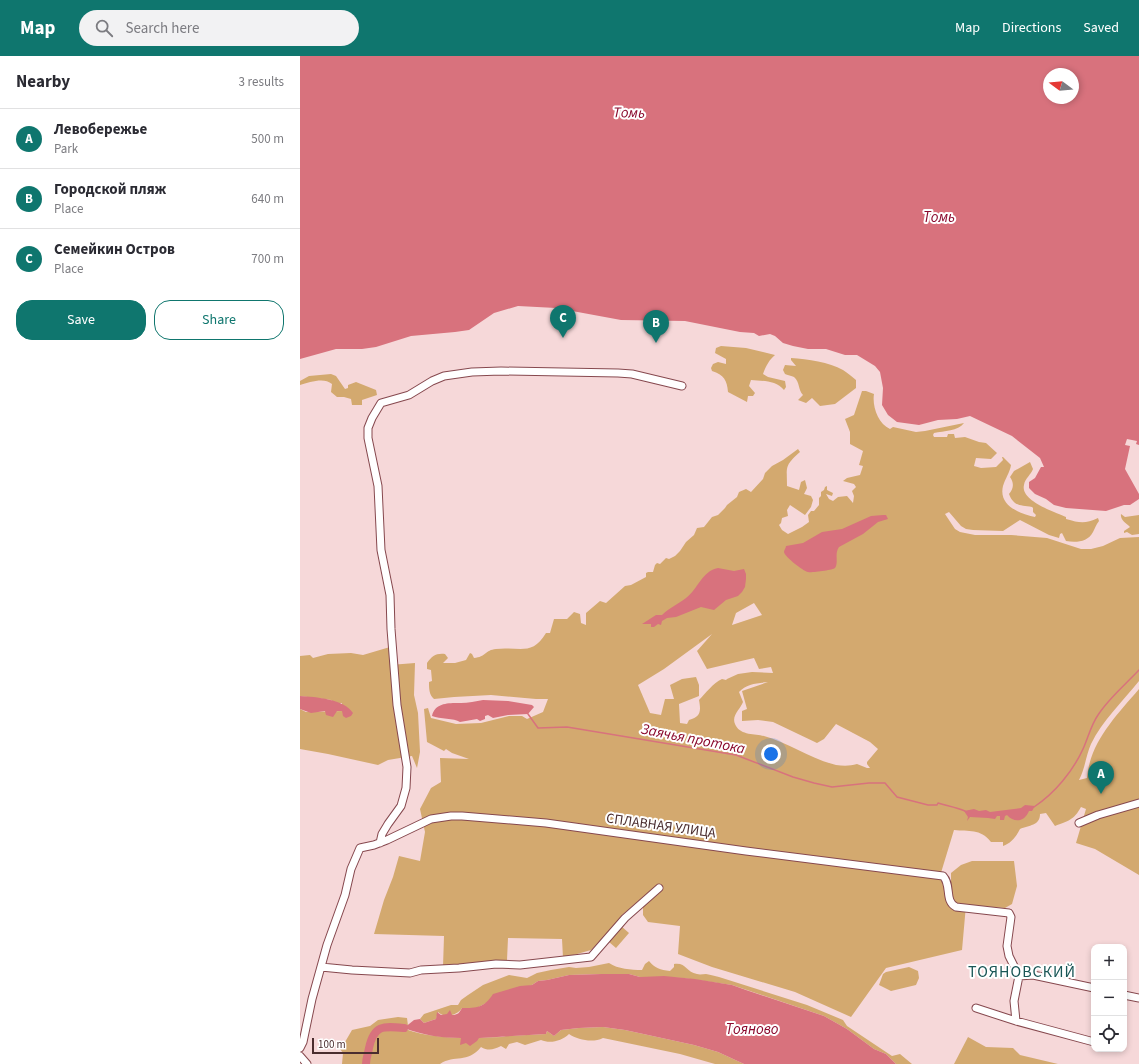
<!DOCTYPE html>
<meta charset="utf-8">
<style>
body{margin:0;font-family:"Source Sans 3",sans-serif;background:#f2f2f3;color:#2b2b33}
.controls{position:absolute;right:12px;bottom:12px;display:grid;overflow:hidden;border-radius:8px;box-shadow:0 2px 6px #0003}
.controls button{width:36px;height:36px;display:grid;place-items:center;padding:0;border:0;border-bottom:1px solid #e1e1e2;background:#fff;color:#2b2b33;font:20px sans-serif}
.compass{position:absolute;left:743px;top:12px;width:36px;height:36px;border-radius:50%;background:#fff;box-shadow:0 2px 6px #0003;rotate:286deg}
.scale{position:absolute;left:12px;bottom:10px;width:67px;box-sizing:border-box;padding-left:4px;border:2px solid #4a2d2f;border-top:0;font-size:11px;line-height:14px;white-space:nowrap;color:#4a2d2f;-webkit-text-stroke:3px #fff;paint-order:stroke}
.you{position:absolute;left:471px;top:698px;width:14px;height:14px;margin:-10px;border:3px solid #fff;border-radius:50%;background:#1a73e8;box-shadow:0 0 0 6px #1a73e833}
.badge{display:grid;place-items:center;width:26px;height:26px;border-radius:50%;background:#0f766e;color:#fff;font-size:13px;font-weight:700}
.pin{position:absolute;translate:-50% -33px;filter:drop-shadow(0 1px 2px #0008)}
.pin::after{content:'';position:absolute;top:21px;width:14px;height:12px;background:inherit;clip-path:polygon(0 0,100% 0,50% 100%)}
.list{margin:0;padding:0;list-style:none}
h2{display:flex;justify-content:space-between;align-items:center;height:52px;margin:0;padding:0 16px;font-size:17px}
h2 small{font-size:13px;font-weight:400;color:#7c7c81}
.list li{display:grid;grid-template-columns:26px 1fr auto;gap:12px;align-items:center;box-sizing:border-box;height:60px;padding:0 16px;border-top:1px solid #e1e1e2}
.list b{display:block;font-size:15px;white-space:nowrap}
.list p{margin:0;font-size:13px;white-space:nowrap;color:#7c7c81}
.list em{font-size:13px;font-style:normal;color:#7c7c81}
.actions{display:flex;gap:8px;padding:12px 16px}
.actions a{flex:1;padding:9px 0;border:1px solid #0f766e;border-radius:16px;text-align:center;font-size:14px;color:#0f766e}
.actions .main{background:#0f766e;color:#fff}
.icon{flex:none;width:22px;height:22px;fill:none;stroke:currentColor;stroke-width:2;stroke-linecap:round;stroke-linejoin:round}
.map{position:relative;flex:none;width:839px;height:1008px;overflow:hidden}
header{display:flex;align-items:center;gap:24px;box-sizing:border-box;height:56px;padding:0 20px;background:#0f766e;color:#fff}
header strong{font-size:19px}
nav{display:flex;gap:22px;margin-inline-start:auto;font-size:14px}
.search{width:280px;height:36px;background:#f2f2f3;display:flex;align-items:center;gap:10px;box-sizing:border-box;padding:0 14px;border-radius:22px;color:#7c7c81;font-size:15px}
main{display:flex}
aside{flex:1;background:#fff}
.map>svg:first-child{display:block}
</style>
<header>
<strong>Map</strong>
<div class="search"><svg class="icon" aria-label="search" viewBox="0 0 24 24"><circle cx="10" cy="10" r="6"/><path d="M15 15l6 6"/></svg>Search here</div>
<nav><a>Map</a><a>Directions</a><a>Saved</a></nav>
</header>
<main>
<aside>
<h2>Nearby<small>3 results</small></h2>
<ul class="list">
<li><span class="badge">A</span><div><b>Левобережье</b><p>Park</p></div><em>500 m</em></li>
<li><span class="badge">B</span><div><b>Городской пляж</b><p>Place</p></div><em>640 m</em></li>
<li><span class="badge">C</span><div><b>Семейкин Остров</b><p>Place</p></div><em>700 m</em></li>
</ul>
<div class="actions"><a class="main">Save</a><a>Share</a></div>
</aside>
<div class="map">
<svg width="839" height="1008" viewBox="0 0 839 1008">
<rect width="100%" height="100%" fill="#f6d8d9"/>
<!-- green -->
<path fill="#d3a96f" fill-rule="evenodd" d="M421 290 446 292 475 299C469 304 466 310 463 318L468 321 485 325 486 331 484 334C476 324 462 325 451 324L449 330 455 337 453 340H448L447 346 428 336C427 324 424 319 412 315L411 312 413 308 418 306 426 308V303L415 297 416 292Z
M491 302C508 303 529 306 543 314 548 317 552 321 556 324V332L535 348 520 350 512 342 506 347 498 344 503 339C498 334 500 326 494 321 492 320 487 319 485 318L483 314 485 309 496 310 491 304Z
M31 318 36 320 45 333 48 332V329L56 326 76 334 77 339 62 344V349H52L51 343 44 341H37L31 336 32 328C24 321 10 326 0 329V325L9 320Z
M562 335H566L574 338C572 350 578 368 590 373L593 371 616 376 625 375 664 367C658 375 644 375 634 377L633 379 634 381H647L648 378H654L655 382 665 381 679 386 686 387 697 397 691 403 676 402 674 410 681 412 696 411 703 404 702 401H703L711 409C710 416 705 423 703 430 698 450 721 458 735 461L736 459 733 456V452L732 451C721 449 714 451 709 438 714 432 714 427 710 421L714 415 730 406 733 413C731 419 725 422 724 429 720 445 755 456 766 461V463C780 467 785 468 798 462L799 465C796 469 795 472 793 476 788 486 776 487 766 485L762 477 760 478 759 482 749 479 720 464 703 475 673 474 666 473 661 470 649 456 645 458 655 473 660 476 675 479H711L747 482 781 493H791L803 490 820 482 839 481V625C823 645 802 665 791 688 786 699 785 713 779 724L787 722C790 686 816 660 839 633V819L795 793 776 787 786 753 781 751C774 764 768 765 755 770L746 757 740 758C740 770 729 769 720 773 716 781 711 787 703 790V786H691C680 772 669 776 654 774L640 820 646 827 651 825V817L661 809 672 805H714L717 830 712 848 705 852 666 849 662 894 586 912 551 961 495 936 412 911 378 898 380 870 348 866 343 859V841L322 859 304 882 291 894 263 902 262 883 208 882 207 904 143 911 144 880 74 878 84 844 93 821 99 800 120 805 125 776 120 753 131 732 141 726 140 702 169 703 152 697 146 693 144 695 127 686 124 653 128 652 131 662 156 668 181 667 209 660H222L227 663 243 656 248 643H236L191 639 154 641 134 643C129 639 129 632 129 626L132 625 131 614 127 613V607C132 600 136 597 145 598L148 602 143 607H155L166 604 170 597 172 598 174 602C186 601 185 594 196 593 218 590 232 601 246 577H250L254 563H267L274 556 280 558 281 567 286 569V557L300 545 306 547 325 530 331 529 346 521V517L348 516H353L355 509 357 507 360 508 366 502 369 503 375 500 380 495 386 486 394 479 397 472 404 471 412 461 418 459 425 452 427 449 437 441 439 436 446 433 451 436 463 423 465 417 472 410 483 404 498 393 500 396C484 410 487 411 487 430L499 434 501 426 505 424 507 432 504 438 511 440 513 444 511 451 505 459 490 449 487 454 488 460 482 462 481 467 479 469 482 474 488 478 502 471 509 466 508 459 511 455H514L519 449V442L521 440V436L524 434 525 431 527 430V434L533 437 532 440 526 438 529 443 533 445 538 441 547 440 553 447 554 440 552 435 556 431 554 428 543 425 547 422 560 419 563 410 559 409 563 395 550 388V376L545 363 554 359ZM454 547 462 559 432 569 436 557ZM412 578 397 595 407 613 454 602 459 613 471 611 473 617 452 616 438 618 427 623 426 624 422 623C413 627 406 637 399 644 401 655 401 661 389 664L387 668 380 667 379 648 399 640V629L396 621 382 623 370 629 374 643H365L361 659 350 657 338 629 364 613ZM468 626 442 635 447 653 442 655V665L458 664 473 666 517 687 524 683 536 668 570 686 578 693 567 706V708L570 712H567L557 708C550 710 544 710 536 709 511 703 489 687 464 680 455 678 441 679 436 670 430 660 440 654 443 646L439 636C446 628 457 627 468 626Z
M821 458 825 461 839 459V478L832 479 827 476 824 477V475L830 471C826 467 820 464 821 458Z
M90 591V609L115 607 114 639 118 657 120 696 117 712 112 700 88 704 78 709 28 698 0 693V653L6 656 42 655V647H35L31 644 0 640V600L10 599 13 602 28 598 51 597 63 599Z
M321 870 329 877 316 892 309 886Z
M349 905C355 912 360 914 370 915L374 911V908C386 906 386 916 397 918 400 919 403 918 406 918 411 919 415 920 419 921L507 949 543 964 547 970 592 1000 600 998 612 1008H596L586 998 574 993 547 973 524 960 432 929 383 922 340 921 329 918H301L269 919 247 924 238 925 232 929 188 946 177 952H162C157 960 144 962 138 956L136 963 124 967 120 963 124 958 151 949H158L161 944 168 939 183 929 209 919 227 922 237 917 251 914 269 911 276 912 289 911 309 907C318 913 331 914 342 914L345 908Z
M609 911 618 915 619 922 616 929 591 935 579 929 583 918 586 916Z
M98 961 107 962 108 970 105 973C136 984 169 982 202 981L206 980 246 978 247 975 254 980 261 974 279 972 303 971 325 974 394 989 418 996 444 1008H415L380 998 303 982C293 987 278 984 269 978 262 985 250 988 241 984L225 989 217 986 209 988 206 993 201 990C193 994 188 995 181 991 167 1008 155 998 140 1008H42L43 997 40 993V986H45L52 974 70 970 78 964Z
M668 981 686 991 713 992 720 999 758 1008H654Z"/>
<!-- water -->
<path fill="#d8727d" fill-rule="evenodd" d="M0 0H839V389L836 388 837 385 827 383 825 389 830 390 825 413 839 438V443L830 449H824L806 455 766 452 754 449 746 443 735 438 729 432V426L735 422 741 411H744L740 402 712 380 670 360 657 363 638 364 619 369 597 366 588 359 582 349 583 332 580 316 575 310 557 299H545L526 293H508L493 290 483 287 475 280 470 278 459 280 454 277 440 276 385 265 321 264 256 252 218 250 194 257 169 274 155 276 111 280 76 291 62 293H36L0 303ZM749 18H773V42H749Z
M583 459H586L588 463 578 466 563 478 539 491C534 498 539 506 535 512 533 514 511 517 508 516 503 515 484 500 484 496 484 494 486 492 486 490L503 487 522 476 542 473 571 460Z
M418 512 434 515 444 513 446 518V523L445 531 442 536 438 540 426 544 414 554 401 551 376 561 367 562 362 565 361 569 358 568 354 571H351V568H342L356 559H362C369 552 378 548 386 542 398 533 402 515 418 512Z
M0 640C16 641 44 643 53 657L51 660 46 662 43 660 42 655H37L33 661 26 659 25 655 11 657 0 653Z
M183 644 208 645 232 649 234 651 228 658 208 659 193 662 188 659 185 660V663L180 665 177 663 160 666C154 662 140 663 132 660 135 646 150 647 161 647 168 647 176 645 183 644Z
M725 749 735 750 732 755H729C725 765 715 768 707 759L705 760 704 764H700V760H697L695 763 688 762 670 761 667 765 668 761 664 755 674 753 679 755 686 754 690 756 721 752Z
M301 918H329L340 921 364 920 395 923 432 929 446 934 524 960 547 973 574 993 586 998 596 1008H444L418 996 394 989 325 974 303 971 279 972 261 974 254 980 247 975 246 978 179 982 177 985 170 990 166 987 160 989 161 982C141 982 123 979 104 972L114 964 120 963 124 967 136 963 137 956 141 959 147 958 150 954 152 959C158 959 159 957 162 952 177 952 184 952 193 938L220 930 232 929 238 925 247 924 269 919Z"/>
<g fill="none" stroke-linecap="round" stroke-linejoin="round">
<!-- stream -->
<path stroke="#d8727d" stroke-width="1.5" d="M228 658 238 672 267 671 436 699 493 721 514 727 532 731 569 727H585L597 741 628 749H637L638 747C648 750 656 751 665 755
M734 751C755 737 773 715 783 693 788 682 791 669 798 659 809 642 825 629 839 614"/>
<!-- river -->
<path stroke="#d8727d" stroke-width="8" d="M66 1008C66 1002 68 998 69 992 74 969 83 970 104 972"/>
<defs>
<path id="minor" d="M779 767 798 759 839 747
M80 787 82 778 88 768 101 750 106 732 107 711 97 649 91 573 90 539 81 494 78 430 68 382V372L72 362 81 347 109 339 132 325 144 320 172 316 201 315 318 317 332 318 382 330
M21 911 52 914 110 917 121 914 159 912 196 908 220 909 291 901 325 862 359 832
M719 920 733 919 794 932
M824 939 839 942
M676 952 716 965
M0 992 3 986 12 943 27 889 45 839 51 813 60 792 74 789 87 784 131 763 151 760H162L246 767 446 795 643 820C652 829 644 845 656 851L709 857 711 861 707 890 709 900 719 920 714 945 716 965 794 986
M0 1000 7 1008"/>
</defs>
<!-- minor casing -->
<use href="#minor" stroke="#86484e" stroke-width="9"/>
<!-- minor -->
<use href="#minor" stroke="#fff" stroke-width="7"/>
</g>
<g text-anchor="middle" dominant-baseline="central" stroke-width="4" stroke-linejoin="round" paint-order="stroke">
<!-- street labels -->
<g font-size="14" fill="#4a2d2f" stroke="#fff">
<text transform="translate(361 770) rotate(8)">СПЛАВНАЯ УЛИЦА</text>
</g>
<!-- water labels -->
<g font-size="15" font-style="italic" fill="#8a092d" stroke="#fff">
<text transform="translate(329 57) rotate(1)">Томь</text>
<text x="639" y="161">Томь</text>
<text transform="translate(393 683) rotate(11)">Заячья протока</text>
<text x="452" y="973">Тояново</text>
</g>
<!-- quarter labels -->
<g font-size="16" letter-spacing="1" fill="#1a5656" stroke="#fff">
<text x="722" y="916">ТОЯНОВСКИЙ</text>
</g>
</g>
</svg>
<div class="controls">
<button>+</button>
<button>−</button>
<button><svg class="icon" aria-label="locate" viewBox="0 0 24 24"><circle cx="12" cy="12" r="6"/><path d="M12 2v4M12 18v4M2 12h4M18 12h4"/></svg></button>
</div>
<svg class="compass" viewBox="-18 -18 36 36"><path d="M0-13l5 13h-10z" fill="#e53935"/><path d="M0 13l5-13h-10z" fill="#7c7c81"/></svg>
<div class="scale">100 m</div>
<div class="you"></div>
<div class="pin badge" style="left:801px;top:738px">A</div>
<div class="pin badge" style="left:356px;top:287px">B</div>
<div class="pin badge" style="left:263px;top:282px">C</div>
</div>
</main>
